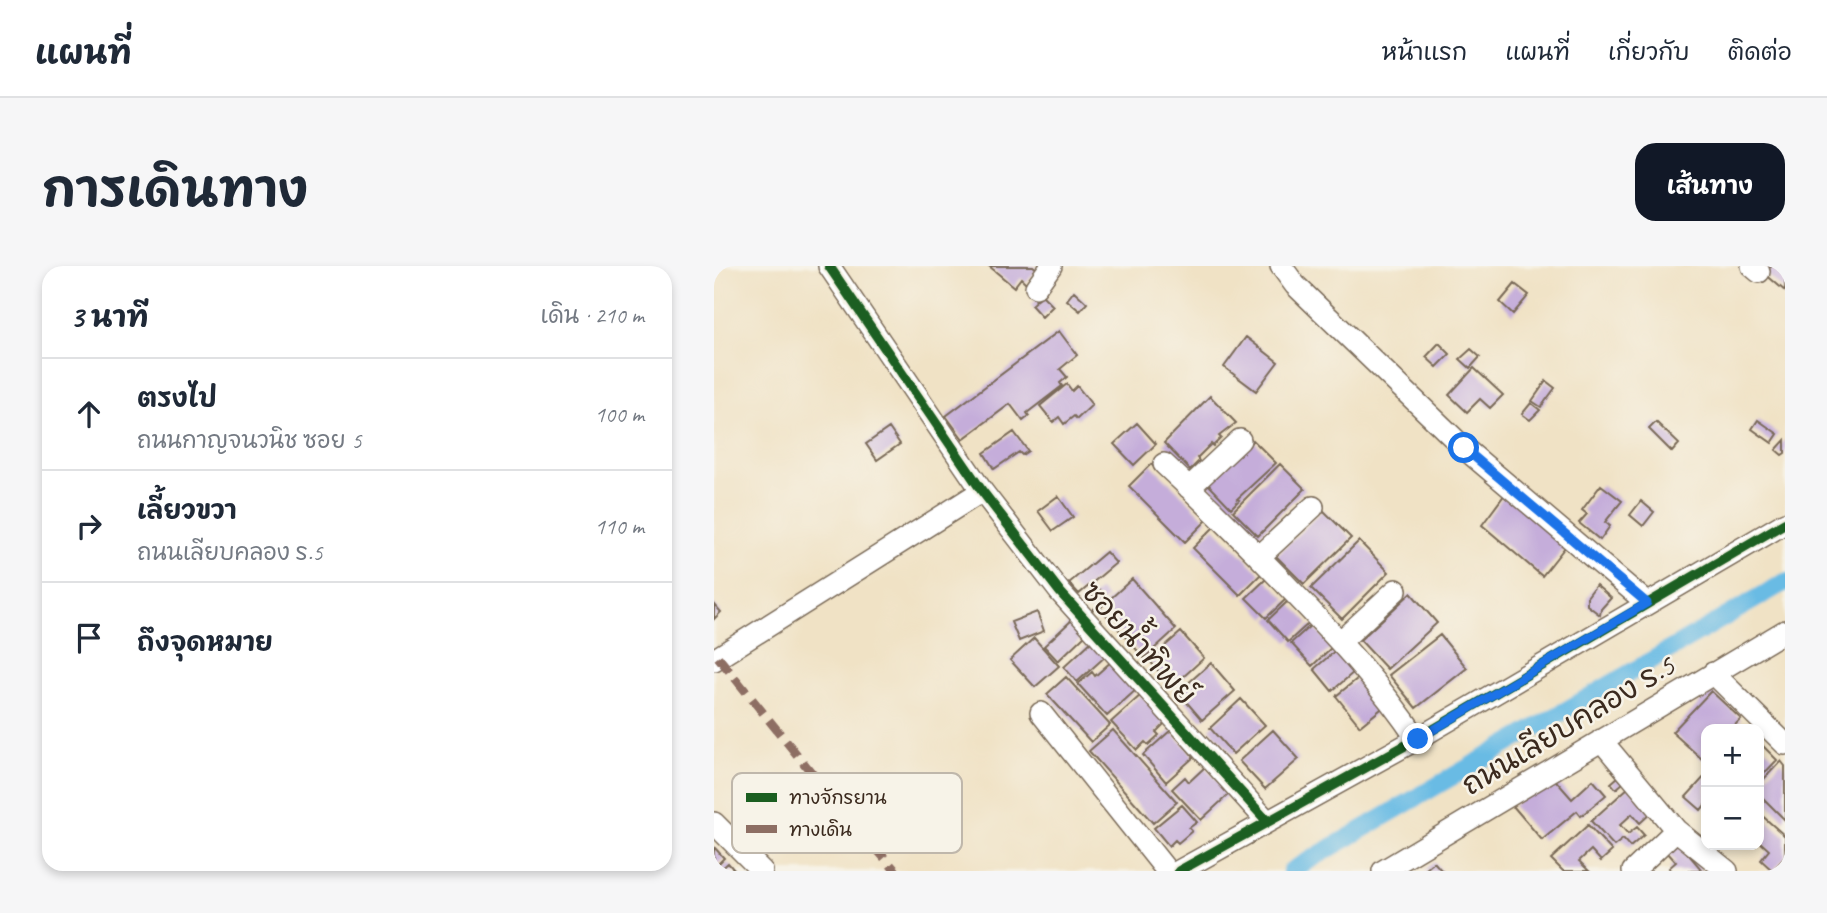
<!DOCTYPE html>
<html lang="th">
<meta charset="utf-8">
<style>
body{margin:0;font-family:Caveat,"Playpen Sans Thai",sans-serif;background:#f6f6f7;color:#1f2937}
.controls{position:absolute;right:21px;bottom:21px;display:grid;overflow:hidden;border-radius:14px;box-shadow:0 4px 10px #0003}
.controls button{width:63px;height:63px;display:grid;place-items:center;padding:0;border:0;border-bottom:2px solid #e0e1e3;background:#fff;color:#1f2937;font:35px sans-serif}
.stop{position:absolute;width:21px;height:21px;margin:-16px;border:5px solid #1a73e8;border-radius:50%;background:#fff}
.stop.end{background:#1a73e8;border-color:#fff;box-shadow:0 2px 7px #0008}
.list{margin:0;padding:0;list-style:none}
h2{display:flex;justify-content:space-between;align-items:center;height:91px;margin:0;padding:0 28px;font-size:30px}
h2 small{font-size:23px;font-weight:400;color:#747a83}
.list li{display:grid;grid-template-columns:46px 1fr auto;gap:21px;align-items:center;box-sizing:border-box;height:112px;padding:0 28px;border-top:2px solid #e0e1e3}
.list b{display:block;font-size:26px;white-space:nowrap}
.list p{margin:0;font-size:23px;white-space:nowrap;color:#747a83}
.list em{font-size:23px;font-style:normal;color:#747a83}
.icon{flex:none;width:38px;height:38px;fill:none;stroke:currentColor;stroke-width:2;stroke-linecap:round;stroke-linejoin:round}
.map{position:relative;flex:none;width:1071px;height:605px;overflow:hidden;border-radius:21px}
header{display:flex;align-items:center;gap:42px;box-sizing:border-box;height:98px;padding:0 35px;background:#fff;border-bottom:2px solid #e0e1e3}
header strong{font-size:33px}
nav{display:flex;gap:38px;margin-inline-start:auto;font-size:24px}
.intro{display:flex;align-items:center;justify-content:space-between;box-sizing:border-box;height:168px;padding:0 42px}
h1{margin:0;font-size:49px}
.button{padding:18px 32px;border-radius:21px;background:#111827;color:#fff;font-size:24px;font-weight:700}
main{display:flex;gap:42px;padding:0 42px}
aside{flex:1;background:#fff;border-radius:21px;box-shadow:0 4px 10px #0003}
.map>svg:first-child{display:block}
</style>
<header>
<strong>แผนที่</strong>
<nav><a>หน้าแรก</a><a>แผนที่</a><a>เกี่ยวกับ</a><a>ติดต่อ</a></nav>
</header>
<div class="intro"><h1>การเดินทาง</h1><a class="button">เส้นทาง</a></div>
<main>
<aside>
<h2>3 นาที<small>เดิน · 210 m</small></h2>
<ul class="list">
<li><svg class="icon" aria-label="ahead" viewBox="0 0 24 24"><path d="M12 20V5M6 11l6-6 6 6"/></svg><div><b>ตรงไป</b><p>ถนนกาญจนวนิช ซอย 5</p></div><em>100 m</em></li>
<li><svg class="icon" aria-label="right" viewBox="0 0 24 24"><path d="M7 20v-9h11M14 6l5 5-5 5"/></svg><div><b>เลี้ยวขวา</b><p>ถนนเลียบคลอง ร.5</p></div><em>110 m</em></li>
<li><svg class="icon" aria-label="arrive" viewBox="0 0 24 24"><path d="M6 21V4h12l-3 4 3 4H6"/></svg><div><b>ถึงจุดหมาย</b></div></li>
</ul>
</aside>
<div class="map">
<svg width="1071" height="605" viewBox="0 0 1071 605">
<rect width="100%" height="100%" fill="#f7f3e8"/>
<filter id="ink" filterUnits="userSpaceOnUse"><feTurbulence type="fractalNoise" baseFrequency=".0143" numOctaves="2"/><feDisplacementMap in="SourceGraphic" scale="14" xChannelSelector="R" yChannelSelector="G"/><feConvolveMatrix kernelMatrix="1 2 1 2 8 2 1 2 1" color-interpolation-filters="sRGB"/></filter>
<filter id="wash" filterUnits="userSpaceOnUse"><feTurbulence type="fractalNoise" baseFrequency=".00686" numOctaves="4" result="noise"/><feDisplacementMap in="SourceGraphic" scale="28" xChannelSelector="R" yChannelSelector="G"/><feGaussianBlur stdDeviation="1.57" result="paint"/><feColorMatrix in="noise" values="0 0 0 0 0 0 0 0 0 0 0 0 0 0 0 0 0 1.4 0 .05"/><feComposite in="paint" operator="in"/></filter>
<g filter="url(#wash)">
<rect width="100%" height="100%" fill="#f0e2c5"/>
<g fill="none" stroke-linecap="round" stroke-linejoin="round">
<!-- canal -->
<path stroke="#69bbe4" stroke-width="18" d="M577 605 1071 316"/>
</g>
<g id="blocks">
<!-- building -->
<path fill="#c5adda" d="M275 0H319L323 3 312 17 307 12 300 21Z
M1057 0H1071V25L1050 7Z
M801 18 815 29 799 48 786 36Z
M360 25 373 37 366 45 353 34Z
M328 29 339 40 328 51 317 39Z
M345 65 363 89 346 103 353 111 346 117 348 120 313 147 315 150 309 155 296 138 249 173 232 150Z
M532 71 564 96 542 125 510 101Z
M725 77 736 88 723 101 712 91Z
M757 83 766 91 756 102 746 93Z
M760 102 789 129 776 142 766 133 753 146 735 129Z
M832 115 841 122 827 141 818 135Z
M353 118 358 125 363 120 378 139 363 153 360 150 350 158 345 151 339 156 326 140Z
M496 130 522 157 505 170 507 172 499 180 497 178 483 192 485 195 476 204 450 177Z
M817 137 826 144 816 154 808 148Z
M1044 154 1064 168 1058 177 1038 163Z
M942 156 965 178 958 186 935 163Z
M423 157 442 178 420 199 400 178Z
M175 162 186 178 163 194 152 178Z
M300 166 314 185 308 189 305 186 280 203 270 187Z
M539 174 562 197 523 233 525 234 517 242 494 218Z
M1071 174V187L1068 189 1062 184Z
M437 198 493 254 471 276 415 220Z
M566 198 591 223 544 270 519 245Z
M887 219 908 235 891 256 896 260 886 274 865 257 873 248 868 244Z
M794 224 855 276 828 310 768 259Z
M344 230 359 251 339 265 324 245Z
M927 235 940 246 929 260 916 249Z
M609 244 637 272 590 318 562 290Z
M500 261 547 308 526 329 479 282Z
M645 275 675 306 628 353 597 322Z
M392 286 402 297 365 328 355 317Z
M418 313 462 363 430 392 386 342Z
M552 313 572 333 552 352 532 332Z
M882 319 897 332 887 343 886 349 873 339V331Z
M386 324 393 332 376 346 370 337Z
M697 327 723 357 673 403 646 374Z
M574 335 595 357 574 376 554 354Z
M0 338 7 346 0 353Z
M323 346 330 365 305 375 297 356Z
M359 353 373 367 344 395 330 380Z
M597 359 618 381 598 400 577 377Z
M467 366 490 392 458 421 435 394Z
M726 369 753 402 702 442 675 409Z
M320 372 345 400 321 421 296 394Z
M379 374 393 389 363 416 350 401Z
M622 384 640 406 618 425 600 403Z
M398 395 423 423 393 450 364 418 378 406 381 410Z
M497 397 521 425 488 454 464 426Z
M648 409 672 439 646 460 622 430Z
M352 411 396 459 377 476 333 428Z
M997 425 1027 453 1017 463H992V490L989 494 958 466Z
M427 429 452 456 442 466 445 469 434 479 431 476 423 484 397 456Z
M527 433 551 459 519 488 496 462Z
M399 464 463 536 439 557 375 485Z
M457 464 480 491 452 516 429 489Z
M559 464 585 493 551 523 525 495Z
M1045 476 1063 494 1045 513Z
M1067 495 1071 500V554L1045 528V518Z
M491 501 515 528 487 554 458 523 471 511 475 516Z
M836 508 858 533 879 514 892 529 867 550 863 545 828 574 799 540Z
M992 509V538L987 544 972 531Z
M904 511 909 517 902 523 897 517Z
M915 521 938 546 926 557 918 548 906 559 914 568 923 561 930 569 916 581 909 573 900 580 877 555Z
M468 539 483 556 475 562 478 565 464 577 461 574 455 580 440 562Z
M1045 547 1071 570V591L1059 605 1047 594 1055 584 1045 575Z
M874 559 898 585 887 595 877 584 865 595 875 605H849L837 593Z
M964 576 987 603 984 605H958L955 602 962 596 953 586Z
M0 581 10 592 0 602Z
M720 596 728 605H710Z
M14 597 21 605H5Z"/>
</g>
</g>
<g filter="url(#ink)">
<use href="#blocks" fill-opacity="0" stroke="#7a6a58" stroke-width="2"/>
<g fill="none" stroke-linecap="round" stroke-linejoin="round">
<defs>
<path id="minor" d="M115 0 268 225 346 326 553 555
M567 0 581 19 750 182 933 337
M1038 0 1045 6
M322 21 337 0
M450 198C494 239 537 282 579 326 624 373 667 419 703 473
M475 222 526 174
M545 291 599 241
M626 376 682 324
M0 394 268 225
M999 407 1071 478
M327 447 453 605
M887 474 962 564 1013 605
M0 557 48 605
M465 605 703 473 1071 257
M669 605 1071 365
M919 605 962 564"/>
</defs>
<!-- minor casing -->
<use href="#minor" stroke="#7a6a58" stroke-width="24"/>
<!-- minor -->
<use href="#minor" stroke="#fff" stroke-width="21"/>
<!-- quiet -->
<path stroke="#8d6e63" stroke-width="9" stroke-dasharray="18 9" stroke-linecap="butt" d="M4 391 118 532 182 605"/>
<defs>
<path id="cycleway" d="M115 0 268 225 346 326 553 555
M465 605 703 473 1071 257"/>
</defs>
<!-- cycleway casing -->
<use href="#cycleway" stroke="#f7f3e8" stroke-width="15"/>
<!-- cycleway -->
<use href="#cycleway" stroke="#1b5e20" stroke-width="10"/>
</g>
</g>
<g fill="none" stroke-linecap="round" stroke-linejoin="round" filter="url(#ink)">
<!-- route -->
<path stroke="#1a73e8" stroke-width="9" d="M704 473 933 337 750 182"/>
</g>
<g text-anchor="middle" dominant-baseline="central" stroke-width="5" stroke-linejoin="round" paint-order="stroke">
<!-- street labels -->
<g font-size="30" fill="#3b2a1e" stroke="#f7f3e8">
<text transform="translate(425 377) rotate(48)">ซอยน้ำทิพย์</text>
<text transform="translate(854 459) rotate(-31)">ถนนเลียบคลอง ร.5</text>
</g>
</g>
<!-- legend -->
<rect x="18" y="507" width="230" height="80" rx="10" fill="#f7f3e8" stroke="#bfb7ab" stroke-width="2"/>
<rect x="32" y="527" width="31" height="9" fill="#1b5e20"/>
<rect x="32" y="559" width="31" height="8" fill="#8d6e63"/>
<g font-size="19" fill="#3b2a1e">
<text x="75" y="538">ทางจักรยาน</text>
<text x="75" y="570">ทางเดิน</text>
</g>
</svg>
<div class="controls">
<button>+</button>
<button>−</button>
</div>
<div class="stop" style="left:750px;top:182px"></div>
<div class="stop end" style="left:704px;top:473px"></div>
</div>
</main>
